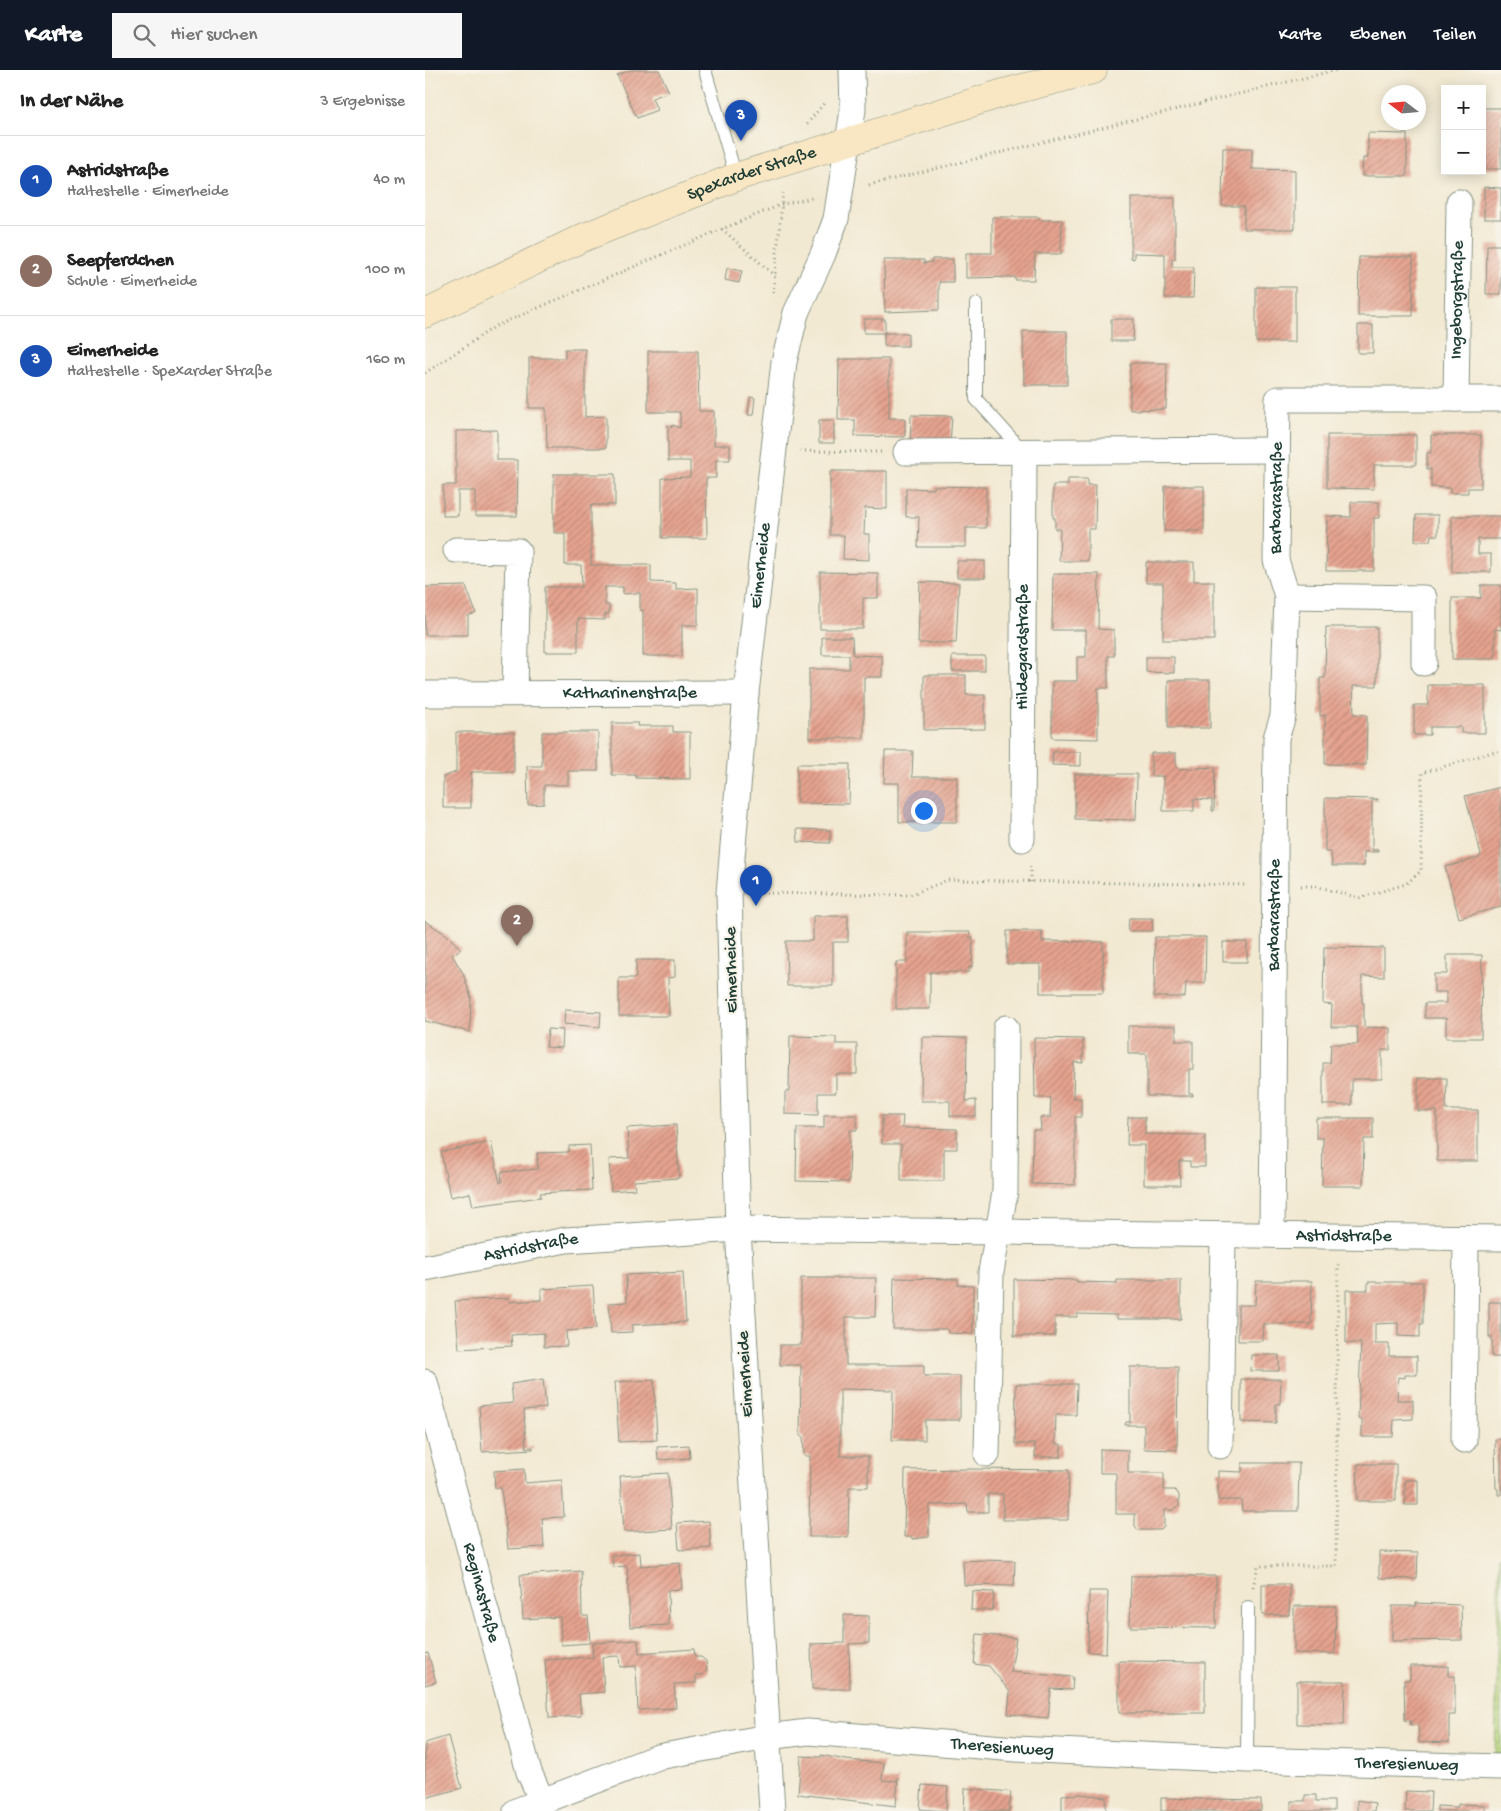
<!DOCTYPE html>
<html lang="de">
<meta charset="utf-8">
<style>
body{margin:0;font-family:"Gochi Hand",sans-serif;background:#f6f6f6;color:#222}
.controls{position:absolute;right:15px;top:15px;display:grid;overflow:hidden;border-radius:0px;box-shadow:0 2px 12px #0003}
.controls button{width:45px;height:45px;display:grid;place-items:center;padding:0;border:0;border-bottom:1px solid #e0e0e0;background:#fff;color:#222;font:25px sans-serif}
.compass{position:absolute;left:956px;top:15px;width:45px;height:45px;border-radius:50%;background:#fff;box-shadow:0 2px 12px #0003;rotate:286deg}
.you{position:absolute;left:498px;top:740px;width:18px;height:18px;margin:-12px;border:4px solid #fff;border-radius:50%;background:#1a73e8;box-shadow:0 0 0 8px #1a73e833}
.badge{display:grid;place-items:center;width:32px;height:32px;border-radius:50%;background:#111827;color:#fff;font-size:16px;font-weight:700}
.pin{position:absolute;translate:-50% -41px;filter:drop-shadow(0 1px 2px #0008)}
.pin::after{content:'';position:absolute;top:26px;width:18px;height:15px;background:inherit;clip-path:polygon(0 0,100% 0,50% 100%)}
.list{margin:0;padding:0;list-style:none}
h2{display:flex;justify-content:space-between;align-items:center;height:65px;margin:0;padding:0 20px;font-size:21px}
h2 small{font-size:16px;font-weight:400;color:#767676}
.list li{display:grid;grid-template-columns:32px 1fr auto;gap:15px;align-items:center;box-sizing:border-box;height:90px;padding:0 20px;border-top:1px solid #e0e0e0}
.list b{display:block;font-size:19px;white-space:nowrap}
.list p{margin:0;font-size:16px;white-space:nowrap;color:#767676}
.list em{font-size:16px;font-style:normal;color:#767676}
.icon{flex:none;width:28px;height:28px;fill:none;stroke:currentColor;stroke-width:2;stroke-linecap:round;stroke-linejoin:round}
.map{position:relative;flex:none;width:1076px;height:1741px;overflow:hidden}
header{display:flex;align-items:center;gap:30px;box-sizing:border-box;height:70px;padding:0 25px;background:#111827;color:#fff}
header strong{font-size:24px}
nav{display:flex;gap:28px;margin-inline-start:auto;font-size:18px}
.search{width:350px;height:45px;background:#f6f6f6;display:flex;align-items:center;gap:12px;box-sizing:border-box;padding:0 18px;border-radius:0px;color:#767676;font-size:19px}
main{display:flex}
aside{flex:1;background:#fff}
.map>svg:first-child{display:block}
</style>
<header>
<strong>Karte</strong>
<div class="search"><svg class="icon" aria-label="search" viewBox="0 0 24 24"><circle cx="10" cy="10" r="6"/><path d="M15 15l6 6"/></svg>Hier suchen</div>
<nav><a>Karte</a><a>Ebenen</a><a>Teilen</a></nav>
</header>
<main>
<aside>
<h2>In der Nähe<small>3 Ergebnisse</small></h2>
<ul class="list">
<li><span class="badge" style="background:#1a4fb4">1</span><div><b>Astridstraße</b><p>Haltestelle · Eimerheide</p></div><em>40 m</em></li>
<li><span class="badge" style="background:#8d6e63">2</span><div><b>Seepferdchen</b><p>Schule · Eimerheide</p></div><em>100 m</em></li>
<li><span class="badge" style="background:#1a4fb4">3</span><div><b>Eimerheide</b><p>Haltestelle · Spexarder Straße</p></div><em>160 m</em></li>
</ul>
</aside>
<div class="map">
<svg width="1076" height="1741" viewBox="0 0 1076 1741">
<defs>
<pattern id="grass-dots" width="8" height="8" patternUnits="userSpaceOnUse" patternTransform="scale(1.25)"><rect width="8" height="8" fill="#b7d67c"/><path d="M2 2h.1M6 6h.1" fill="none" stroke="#94af66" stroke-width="1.8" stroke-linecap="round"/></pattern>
<pattern id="building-hatch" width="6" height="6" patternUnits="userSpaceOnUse" patternTransform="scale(1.25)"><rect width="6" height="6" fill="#e6a38f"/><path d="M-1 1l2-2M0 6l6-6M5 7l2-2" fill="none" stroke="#ba8676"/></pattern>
</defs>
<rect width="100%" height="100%" fill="#f7f3e8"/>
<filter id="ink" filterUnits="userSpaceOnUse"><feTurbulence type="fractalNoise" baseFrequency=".02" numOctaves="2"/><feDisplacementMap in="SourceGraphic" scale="10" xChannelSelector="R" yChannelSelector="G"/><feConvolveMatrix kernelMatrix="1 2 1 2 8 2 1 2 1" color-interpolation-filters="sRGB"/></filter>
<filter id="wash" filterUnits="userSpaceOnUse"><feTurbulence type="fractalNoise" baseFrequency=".0096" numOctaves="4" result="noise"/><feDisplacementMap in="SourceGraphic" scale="20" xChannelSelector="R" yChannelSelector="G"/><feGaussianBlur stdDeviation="1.12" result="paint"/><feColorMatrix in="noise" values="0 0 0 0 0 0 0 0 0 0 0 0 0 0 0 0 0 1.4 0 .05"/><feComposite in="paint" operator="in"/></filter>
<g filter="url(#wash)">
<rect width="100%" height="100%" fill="#f2e9d2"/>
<!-- grass -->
<path fill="url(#grass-dots)" stroke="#6b8a58" d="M1074 1486H1076V1688L1070 1687Z"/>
<g id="blocks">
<!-- building -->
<path fill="url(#building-hatch)" d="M206 0H234L244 22 227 28 232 40 212 48 192 5Z
M1057 38H1076V99H1057Z
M943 63 982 64V106H937L938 88H943Z
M798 78H827V99L870 100V159H819V136H797Z
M1059 117 1076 118V149H1059Z
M706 128H750V189H747V197H769L768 228H740V184L709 183V189L706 188Z
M567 147H614V150H637L636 184H610L609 210H590V207L541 208V183H567Z
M1062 175H1076V224H1061Z
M934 187H988V246H933Z
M507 189H528V212H514V240L460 242 459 190H499V193L507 192Z
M302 198 317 201 314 213 300 210Z
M831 217H870V272H831Z
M439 249H460V263H439Z
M686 249H709L708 271H686Z
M933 255H948V283H933Z
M598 261H642V315H599Z
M459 263H483V276H459Z
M140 279H160V347L181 346V378H122L121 338H104V288H140Z
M223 281H273L274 341H289V375H305V390H291V408H281L282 468H237V408L265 407V391H243V355L246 356V358L248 355 255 358V342H223Z
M414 289H464V348H480V367L430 366V350H413Z
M705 293H742L741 339 705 340Z
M325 327 330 328 328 345H323Z
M486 345 527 346 525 375H485Z
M394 350H409V373H394Z
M72 360V390H93L92 446H50V421H33V446H18V415H31V361Z
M902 365H991V395H949V419L902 418Z
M1006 365H1056V418H1043V423H1025V418L1006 417V399H1002V383H1006Z
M405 401H462V439L440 438 439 464H444V490L418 489 419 465H405Z
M129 404H190V435H166V495H226V512L251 513V519L273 518V555H257V586H218V540H215V523L198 524V517H180V535H184V544H180V550L153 549V582H120V517H157L156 495H140V463H129Z
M643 409H663L662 415H671L670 459H663V491H634L635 459H630V448H628V415H643Z
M509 416 561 417V458H541V477H493L494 447H481V418L509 419Z
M740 416H779V461H739Z
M926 432H954V448H949V501H901L902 446 926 447Z
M991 445H1013V465H1006L1005 471H990Z
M1027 446H1076V469H1053V484H1066V502H1027Z
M532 491H560V508H532Z
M721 492H769V511H789V570H738V513H721Z
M395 502 453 503V528H438V559H395Z
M628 504H674L673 559 689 560V586H683V618H673V669L627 668V611H652V587H661V560H627Z
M495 512 534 513 531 573H493Z
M1056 515H1076V560L1070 559V589H1027V528H1056Z
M41 516 51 543 43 546V565H0V517Z
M901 557H952V616H928L929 644 942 645 941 695 900 694V645L895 646V608H900Z
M397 567H427L428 585 457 586V607H439V668H384V599H424V585H397Z
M527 586H560V601H527Z
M721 587H749V603L721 602Z
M499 605H541V625H560V659L499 660Z
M743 610H785V658H743Z
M1003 615H1060V663H1036V657H1005V665H989V635H1003Z
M187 653H213L212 656H248V662H265V709L211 708V705H187Z
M31 662H89V702H46V738H18V707L31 702Z
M117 662H173V701H143V715H119V734L103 735 102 696H117Z
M460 681H488L487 707H532V752H474V713H459Z
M628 682H656V696L627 695Z
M726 683H751V697L753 699 790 697 789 741H787V730L769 729V741H738V706H726Z
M372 694H425L424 734 372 733Z
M650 704H712L711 750 650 749Z
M1076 717V837L1034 848 1020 797 1054 788 1056 784 1040 726Z
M900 728 953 729V730H947V780H953V782H939V796H907L906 782H900Z
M372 759 405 760V773L373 772Z
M388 846H423V872H408V916H362L361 871H388Z
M704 848H727L728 861H703Z
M0 851 22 865 36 879 27 885 38 903 46 928 45 962 0 951Z
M582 861H617V871L678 872V923H615V894H582Z
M482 862H545L544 867H548L547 897H544V902H505V939H471V892H482Z
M730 867H781L780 913H761L760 927H729Z
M798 872H822V892H798Z
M899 877 959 878V907L937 906V933H939V957L965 958V980H957V1009H927V1035H898V993H905L906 974H933L932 957H906L907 935 898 934Z
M1022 885H1057L1056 968H1021V948H1000V933H1021V922H1009V904H1022Z
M211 890H250V907L243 908 244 946H194V908H211Z
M140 940 176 942 175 957 139 954Z
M703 956H751V971H768V999H764V1024H768V1026H722V984H703Z
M123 959 138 960 137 978 121 977Z
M365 966 411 967V974H432V1004H411V1023H393V1045L360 1044V1022L364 1021Z
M497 967 542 968 541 1031 551 1030V1046H525V1031H496Z
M609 968 658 969V993L649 992 648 1028H656V1047H650V1115L607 1114 608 1060H616L615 1047H625L626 1028H610Z
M993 1008H1022L1021 1040H1053V1091H1012V1041H993Z
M399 1045H432V1060H425L424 1112 371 1111 372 1058H399Z
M457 1046H478L477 1058 532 1059V1079H519V1111H476V1074H457Z
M703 1047H720V1064L780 1065V1097H765V1091H754L755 1115H719V1075H702Z
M891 1048H948V1069H939L938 1116H897L898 1068H891Z
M249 1055H251L254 1108 209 1111 210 1119 186 1121 184 1089 204 1088 202 1058Z
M66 1072 75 1113 77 1112 76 1102 113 1099 112 1083 144 1082V1076L165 1075 167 1120 115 1123 116 1127 48 1136 45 1123 25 1127 16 1082Z
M258 1202 261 1252 207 1255V1262L186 1263 184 1233 202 1232 201 1205Z
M376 1208H451L450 1247H421V1295H499V1306H535V1350H500V1370H467L468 1320 415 1319V1386H443V1417H424L423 1467H384L385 1386H379L378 1366H375L376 1295H355V1275H376Z
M469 1208 533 1209V1215L548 1216V1264L523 1263V1259H468Z
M589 1209 652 1210V1212L692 1213V1210H756V1249H692V1245L652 1244V1247H630V1266H589Z
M831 1211H887L886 1254H839L838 1271H813V1235H830Z
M943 1212H998V1254H995V1267L973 1266V1253L950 1254V1274H964V1286H992V1305H980V1308L973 1307 972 1330H988V1349L969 1350 968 1367H937V1349H933L936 1273H921V1220H943Z
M168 1216 171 1259 141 1261 142 1276 119 1277V1263L86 1265 87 1276 34 1279 30 1231 84 1228V1232L116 1230V1219Z
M1064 1232H1076V1287H1067V1267H1064Z
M826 1285H854V1301H825Z
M705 1297H753L752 1380 719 1379V1355H700L701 1352H705Z
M118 1309 121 1338 99 1340 101 1378 108 1377V1379L57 1382 54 1336 88 1333 86 1314Z
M816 1309H856L855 1334H851V1353L816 1352Z
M229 1310 232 1370 194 1372 190 1312Z
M591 1314H652L651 1345H631L630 1374H636V1387H610V1374H590Z
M1070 1369H1076V1425H1073V1419L1071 1418Z
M264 1375 265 1388 233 1390 232 1377Z
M675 1379 703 1380V1403H739V1420H750L754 1425V1435L749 1440H739V1457L736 1460H713L710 1456V1444H691V1403H675Z
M817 1393H874L873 1441H817L816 1430H793V1401L817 1402Z
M933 1394H971V1431H932Z
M99 1399 100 1413 137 1410 139 1447 117 1448 119 1477 83 1479 76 1418H70L69 1401Z
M544 1399 644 1400 643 1450H578V1424H563V1442H543L542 1434 504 1435V1467L487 1469V1467H479L480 1400Z
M243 1403 247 1459 199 1462 195 1406Z
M980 1410H993V1435H980Z
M284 1451 286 1478 254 1480 252 1453Z
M954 1482 993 1483 992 1509 954 1508Z
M215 1483 216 1496 255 1493 257 1519 243 1520 244 1555 205 1557 202 1496 188 1497 187 1485Z
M558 1490 590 1491 589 1516 539 1515 538 1491Z
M156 1501 157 1544 158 1546H163L165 1573 136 1575 135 1547 98 1549 95 1505Z
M706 1506H791V1558L705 1557Z
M837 1514H865L864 1545H837Z
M547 1521 569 1522 568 1540H546Z
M664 1521H683L681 1583 663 1582Z
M991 1533 1036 1535 1037 1570 967 1571V1536H991Z
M869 1536H911L910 1584 869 1583Z
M419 1545 444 1546V1573L424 1574 425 1619H387L386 1574 419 1573Z
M552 1564 591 1568 586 1602 648 1607 647 1620 626 1619 623 1648 583 1644 585 1622 564 1596 549 1594Z
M213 1570 214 1583 269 1579 270 1587H276L281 1591 282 1600 278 1605H271V1613L249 1614 251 1638 213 1640 211 1596 195 1597 194 1586 177 1587 179 1622 154 1624 156 1646 124 1648 120 1590 168 1587 167 1573Z
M3 1583 11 1612 0 1615V1584Z
M694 1591 780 1592V1643H694Z
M985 1596H1023V1606H1030V1645H1024V1672L994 1673 993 1655H985L986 1651H980L979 1610H985Z
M872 1611H920L919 1655 872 1654Z
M23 1666 37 1718 0 1728V1673Z
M396 1685 421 1690 459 1693 457 1710 471 1711 473 1707 471 1736 373 1724 376 1686 396 1687Z
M497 1715 523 1717 521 1741 495 1739Z
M540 1718 586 1722 584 1741H539Z
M981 1721 1006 1722 1005 1741H980Z
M655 1724 681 1727V1741H637V1725Z
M880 1725H891V1731H909V1741H866V1731H880Z
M736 1728 836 1730V1741H736Z
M932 1730 950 1733 949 1741H932Z
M1033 1734 1060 1735V1741H1012V1736L1033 1737Z"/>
</g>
</g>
<g filter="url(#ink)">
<use href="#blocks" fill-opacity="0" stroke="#889383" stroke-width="1"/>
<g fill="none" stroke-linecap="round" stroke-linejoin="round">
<defs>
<path id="lane" d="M280 0 311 107
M551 234V329L598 381
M822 1690 823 1537"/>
<g id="street">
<path id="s1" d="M1031 329 1034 132"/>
<path d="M481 382 852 380"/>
<path d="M31 480 93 481 90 623"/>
<path d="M862 526 999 528V593"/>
<path id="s2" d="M0 624 321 623"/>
<path id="s3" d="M597 769 599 383"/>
<path id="s4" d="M847 1165 851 668 858 646 862 526 851 490 853 329H1076"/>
<path id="s5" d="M0 1198 141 1170 313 1159 1076 1168"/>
<path id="s6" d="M0 1312 104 1702 117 1731"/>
<path d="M1039 1370 1041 1168"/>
<path d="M795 1376 798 1165"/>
<path d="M562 1384 566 1202 580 1122 581 958"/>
<path id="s7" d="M91 1741 233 1687 342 1667 383 1662 591 1679 822 1690 1076 1697"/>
<path id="s8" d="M347 1741 313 1159 304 823 321 623 359 292 371 243 398 184 411 149 428 40 427 0"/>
</g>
<g id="secondary">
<path id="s9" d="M0 244 157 168 311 107 578 23 668 0"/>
</g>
</defs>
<!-- lane casing -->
<use href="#lane" stroke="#889383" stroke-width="14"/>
<!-- street casing -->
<use href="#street" stroke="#889383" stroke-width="27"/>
<!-- secondary casing -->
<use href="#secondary" stroke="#889383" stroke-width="29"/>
<!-- path -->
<path stroke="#889383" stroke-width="3" stroke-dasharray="1 4" stroke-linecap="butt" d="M382 54 400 32
M444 115 911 0
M297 159 350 206
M348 223 358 123
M0 303 71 256 297 159 358 134 387 128
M375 381 456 382
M606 812V793
M876 816H890L934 828 981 814 996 801 997 703 1071 681 1076 683
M331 823 485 825 523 810 822 815
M828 1517 833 1496H911L913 1194"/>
<!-- lane -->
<use href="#lane" stroke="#fff" stroke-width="12"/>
<!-- street -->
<use href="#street" stroke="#fff" stroke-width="25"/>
<!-- secondary -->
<use href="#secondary" stroke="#f9e7c3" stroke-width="28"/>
</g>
</g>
<g text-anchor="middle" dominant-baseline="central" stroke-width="4" stroke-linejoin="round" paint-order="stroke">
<!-- street labels -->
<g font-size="18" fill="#1f3d34" stroke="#f7f3e8">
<text stroke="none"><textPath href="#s9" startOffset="356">Spexarder Straße</textPath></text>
<text stroke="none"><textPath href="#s1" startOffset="99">Ingeborgstraße</textPath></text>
<text stroke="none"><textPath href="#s4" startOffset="740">Barbarastraße</textPath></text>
<text stroke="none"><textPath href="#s8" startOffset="1248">Eimerheide</textPath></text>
<text stroke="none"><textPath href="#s3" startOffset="192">Hildegardstraße</textPath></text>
<text stroke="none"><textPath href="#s2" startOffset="205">Katharinenstraße</textPath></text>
<text stroke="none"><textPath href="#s4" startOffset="320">Barbarastraße</textPath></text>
<text transform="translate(307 900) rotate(-91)">Eimerheide</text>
<text stroke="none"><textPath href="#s5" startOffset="922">Astridstraße</textPath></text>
<text stroke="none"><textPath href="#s5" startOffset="108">Astridstraße</textPath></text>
<text transform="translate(321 1304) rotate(-93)">Eimerheide</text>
<text stroke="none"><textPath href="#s6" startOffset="218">Reginastraße</textPath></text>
<text stroke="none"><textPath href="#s7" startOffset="499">Theresienweg</textPath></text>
<text stroke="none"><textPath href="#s7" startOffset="904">Theresienweg</textPath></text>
</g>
</g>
</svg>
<div class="controls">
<button>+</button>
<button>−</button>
</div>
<svg class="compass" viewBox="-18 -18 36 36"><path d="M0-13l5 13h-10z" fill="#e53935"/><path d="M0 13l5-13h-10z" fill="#767676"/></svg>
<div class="you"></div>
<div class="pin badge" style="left:331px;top:836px;background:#1a4fb4">1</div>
<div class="pin badge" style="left:92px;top:876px;background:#8d6e63">2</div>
<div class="pin badge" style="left:316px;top:71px;background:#1a4fb4">3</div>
</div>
</main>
